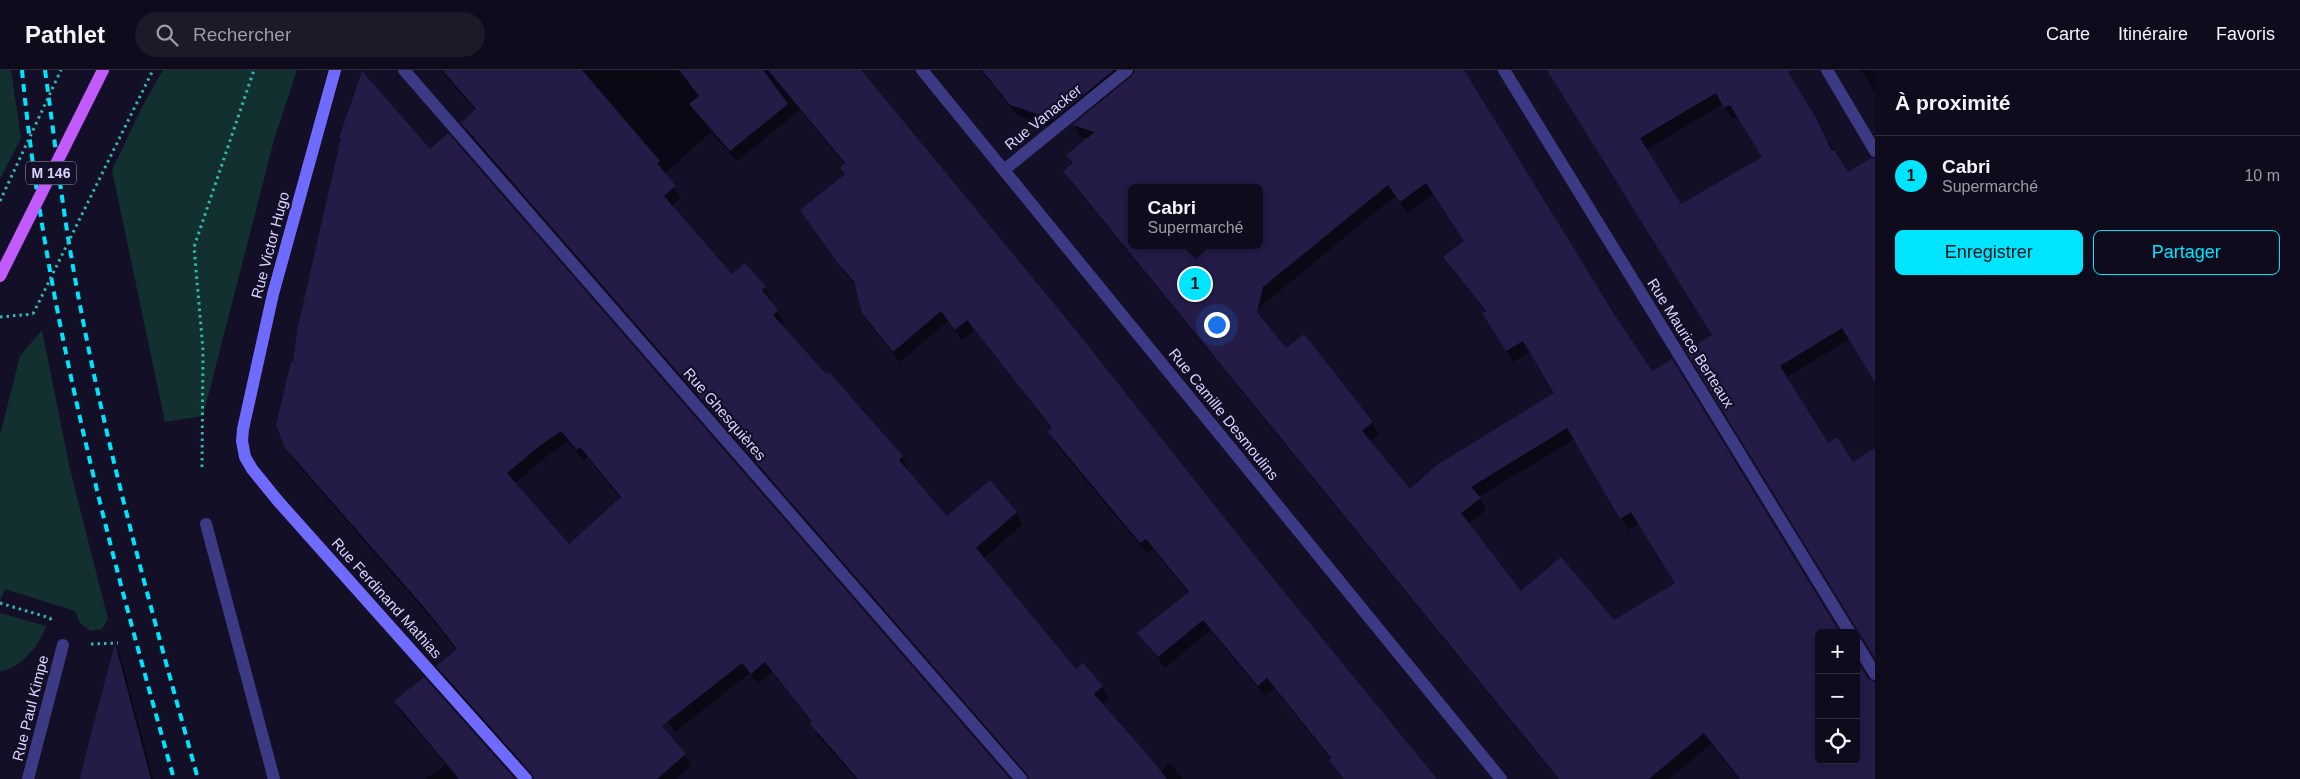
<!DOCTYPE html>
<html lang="fr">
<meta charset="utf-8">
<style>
body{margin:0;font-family:Arial,sans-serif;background:#1c1929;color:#f1f3f6}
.controls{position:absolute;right:15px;bottom:15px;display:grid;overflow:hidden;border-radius:8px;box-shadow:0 2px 8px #0003}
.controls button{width:45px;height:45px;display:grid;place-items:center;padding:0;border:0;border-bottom:1px solid #2e2b3b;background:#0e0b1c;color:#f1f3f6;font:25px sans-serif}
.you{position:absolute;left:1216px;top:254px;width:18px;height:18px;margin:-12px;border:4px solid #fff;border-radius:50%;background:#1a73e8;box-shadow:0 0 0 8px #1a73e833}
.badge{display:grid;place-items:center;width:32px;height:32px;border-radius:50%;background:#00e5ff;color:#111;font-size:16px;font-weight:700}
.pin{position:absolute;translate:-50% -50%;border:2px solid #fff;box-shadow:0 1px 5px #0006}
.popup{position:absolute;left:1128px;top:114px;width:135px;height:65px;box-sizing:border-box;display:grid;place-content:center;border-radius:8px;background:#0e0b1c;filter:drop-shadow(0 1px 4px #0005);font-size:16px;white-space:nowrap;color:#9b9ba3}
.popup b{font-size:19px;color:#f1f3f6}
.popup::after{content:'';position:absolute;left:50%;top:100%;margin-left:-10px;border:10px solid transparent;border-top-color:#0e0b1c}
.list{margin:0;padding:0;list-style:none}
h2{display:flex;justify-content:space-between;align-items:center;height:65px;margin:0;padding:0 20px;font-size:21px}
h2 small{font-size:16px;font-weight:400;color:#9b9ba3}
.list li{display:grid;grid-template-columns:32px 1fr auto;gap:15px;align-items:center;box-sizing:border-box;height:80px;padding:0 20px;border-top:1px solid #2e2b3b}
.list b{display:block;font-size:19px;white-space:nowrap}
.list p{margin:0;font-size:16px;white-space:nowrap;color:#9b9ba3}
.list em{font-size:16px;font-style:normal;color:#9b9ba3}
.actions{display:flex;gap:10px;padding:15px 20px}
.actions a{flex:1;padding:11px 0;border:1px solid #00e5ff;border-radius:8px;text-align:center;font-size:18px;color:#00e5ff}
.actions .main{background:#00e5ff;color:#111}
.icon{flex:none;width:28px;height:28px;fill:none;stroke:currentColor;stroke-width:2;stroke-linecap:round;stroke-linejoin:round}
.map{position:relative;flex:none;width:1875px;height:709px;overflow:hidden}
header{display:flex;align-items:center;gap:30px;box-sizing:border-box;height:70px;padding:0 25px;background:#0e0b1c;border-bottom:1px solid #2e2b3b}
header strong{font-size:24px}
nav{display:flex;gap:28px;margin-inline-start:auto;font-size:18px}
.search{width:350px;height:45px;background:#1c1929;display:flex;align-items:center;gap:12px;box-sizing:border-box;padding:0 18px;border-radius:28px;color:#9b9ba3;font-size:19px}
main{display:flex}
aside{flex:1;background:#0e0b1c}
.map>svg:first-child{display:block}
</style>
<header>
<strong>Pathlet</strong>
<div class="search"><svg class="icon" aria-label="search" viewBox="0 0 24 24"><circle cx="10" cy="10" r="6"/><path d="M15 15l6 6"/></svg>Rechercher</div>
<nav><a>Carte</a><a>Itinéraire</a><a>Favoris</a></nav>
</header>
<main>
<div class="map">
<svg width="1875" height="709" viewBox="0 0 1875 709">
<rect width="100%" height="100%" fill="#130f26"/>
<!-- green -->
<path fill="#12302f" d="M0 0H11L21 68 0 109Z
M163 0H297L274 70 203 346 165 352 112 100 142 37Z
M42 260 70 399 108 549 102 559 90 561 80 553 75 541 5 519 0 531V365L20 286Z
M0 543 46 556C41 573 19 601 0 601Z"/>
<!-- shadow -->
<path fill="#0007" fill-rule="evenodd" d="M440 0H861L1435 709H1343L1331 690 1274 618 1265 626 1210 560 1165 598 1139 563 1189 524 1153 479 1147 484 1055 373 1049 362 1052 359 975 260 962 270 948 251 900 292 870 255 863 243 857 218 845 203 801 140 846 105 841 98 845 95 800 40 737 91 711 62 664 104 681 128 671 136 732 206 765 217 771 229 769 231 784 252 780 255 902 387 908 398 906 400 947 448 990 411 1016 443 1023 454 983 489 1076 601 1083 595 1102 617 1109 628 1101 635 1160 702 1169 693 1183 709H1030L469 64 462 53 476 41Z
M980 0H1463L1633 275 1819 563V690H1856L1867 609 1875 613V709H1739L1711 674 1669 709H1558L1071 112 1064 101 1072 94 1068 86 1088 69 1080 67 1074 55 1133 7 1135 2 1128 5 1061 60 1018 46ZM1131 118H1259V175H1131ZM1433 124 1465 172 1445 187 1452 199 1486 242 1490 255 1513 292 1530 281 1556 324 1409 421 1369 372 1379 364 1372 352 1286 280 1255 241 1395 126 1407 143ZM1575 369 1628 460 1639 453 1677 513 1614 552 1521 523 1468 454 1486 440 1479 427Z
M1548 0H1786L1875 150V310L1849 269 1786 308 1827 375 1852 394 1875 380V587L1859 565 1858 559 1713 266ZM1723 34 1732 49 1738 46 1763 88 1680 136 1646 80Z
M1861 0H1875V23Z
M340 68 430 81 1009 709H856L818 666 813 654 772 602 758 614 750 603 675 662 640 615 521 694 444 608 438 597 457 581 437 555 293 389 286 377 294 294 341 70ZM568 372 584 390 587 387 621 429 567 475 514 414 543 389Z
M116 576 120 584 153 709H82Z
M396 631 499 709H424L446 695 402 643Z
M685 685 691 696 676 709H569Z"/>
<!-- building -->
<path fill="#241b47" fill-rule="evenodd" d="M442 0H582L660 91 657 93 676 116 664 126 732 204 745 193 766 217 762 220 778 240 773 245 826 304 829 302 864 342 903 386 899 390 947 446 990 410 1017 442 976 478 1076 599 1083 593 1103 616 1094 624 1146 683 1167 709H1029L1027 704 461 53 476 39Z
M679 0H763L788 34 730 81 689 34 699 26Z
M768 0H861L1074 258 1246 475 1437 709H1344L1329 690 1331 688 1267 608 1258 616 1203 550 1158 587 1137 563 1189 522 1146 469 1140 473 1047 361 1052 358 967 250 955 260 941 241 893 282 862 243 854 212 837 192 800 140 845 104 840 98 845 93Z
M982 0H1114L1054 49 1010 35Z
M1135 0H1464L1616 247 1652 301 1672 289 1840 563H1819V690H1856V589L1868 609 1875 612V709H1740L1704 663 1649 709H1559L1063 101 1073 93 1066 85 1095 62 1072 55 1132 6ZM1426 113 1464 171 1443 187 1486 241 1482 243 1506 281 1523 271 1554 323 1437 395 1410 419 1362 361 1373 352 1304 264 1286 278 1257 242 1263 217 1388 115 1400 132ZM1131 118H1259V175H1131ZM1567 358 1620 449 1631 442 1675 513 1614 550 1561 487 1521 521 1461 443 1481 428 1471 417Z
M1547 0H1792L1788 2 1816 48 1832 81 1834 80 1848 102 1871 88 1875 89V312L1842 258 1780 296 1828 373 1837 367 1853 392 1875 378V588L1863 569 1858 565 1857 559 1686 281 1712 265ZM1716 23 1724 38 1730 35 1762 87 1681 134 1640 68Z
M362 1 430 79 448 63 1010 709H858L810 654 812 652 765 592 751 604 742 593 662 656 686 684 657 709H534L532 704 436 596 457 579 429 543 285 378 276 355 291 292H293L298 256 341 68H339ZM561 361 577 380 580 377 621 427 569 474 507 403 537 378Z
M115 573 151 709H80L85 687Z
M424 607 515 709H459L394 631Z"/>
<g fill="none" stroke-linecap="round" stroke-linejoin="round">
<!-- path -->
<path stroke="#2fb8b0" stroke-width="3" stroke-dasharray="2.5 4" stroke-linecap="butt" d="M0 247 33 244
M202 397 203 280 194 177 254 0
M0 533 50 548 51 550
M91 574 118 573"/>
<!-- lane -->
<path stroke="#3d3a85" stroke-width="12" d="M206 454 274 709"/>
<!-- street -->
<path stroke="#3d3a85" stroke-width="12" d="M404 0 1021 709
M922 0 1501 709
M1504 0 1850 563
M1827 0 1875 81
M1004 100 1127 0
M1856 573 1875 604
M28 709 63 575"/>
<!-- secondary -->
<path stroke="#6f6bff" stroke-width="12" d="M335 0 273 224 243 359 242 371 245 387 252 399 278 431 526 709"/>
<!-- rail -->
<path stroke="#00e5ff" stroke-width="4" stroke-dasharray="8 6" stroke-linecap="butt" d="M22 0C45 241 109 477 174 709
M45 0C54 64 61 128 72 191 102 366 151 538 198 709"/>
<!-- path-bridge -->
<path stroke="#2fb8b0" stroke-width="3" stroke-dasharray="2.5 4" stroke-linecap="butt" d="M0 131 61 0
M33 244 153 0"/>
<!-- primary-bridge -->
<path stroke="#c25bff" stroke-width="12" d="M0 206 103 0"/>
</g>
<g text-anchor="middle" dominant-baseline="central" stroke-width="4.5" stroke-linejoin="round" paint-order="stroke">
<!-- shield labels -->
<rect fill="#130f26" stroke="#9e99be" stroke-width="1" x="26" y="91.5" width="50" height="23" rx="4"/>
<g font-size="14" font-weight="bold" fill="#d9d4ff">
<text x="51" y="103">M 146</text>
</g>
<!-- street labels -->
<g font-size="15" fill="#d9d4ff" stroke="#130f26">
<text transform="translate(1043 47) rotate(-39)">Rue Vanacker</text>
<text transform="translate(270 175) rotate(-75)">Rue Victor Hugo</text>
<text transform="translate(1691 273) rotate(58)">Rue Maurice Berteaux</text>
<text transform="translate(725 344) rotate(49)">Rue Ghesquières</text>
<text transform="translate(1224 344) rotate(51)">Rue Camille Desmoulins</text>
<text transform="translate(387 528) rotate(48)">Rue Ferdinand Mathias</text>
<text transform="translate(30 638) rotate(-76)">Rue Paul Kimpe</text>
</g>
</g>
</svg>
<div class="controls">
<button>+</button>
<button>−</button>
<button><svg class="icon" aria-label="locate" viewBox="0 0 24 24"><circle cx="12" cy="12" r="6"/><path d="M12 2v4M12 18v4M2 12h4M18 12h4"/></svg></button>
</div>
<div class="you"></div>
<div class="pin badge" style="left:1195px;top:214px">1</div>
<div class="popup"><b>Cabri</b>Supermarché</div>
</div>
<aside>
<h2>À proximité<small></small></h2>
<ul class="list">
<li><span class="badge">1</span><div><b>Cabri</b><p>Supermarché</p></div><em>10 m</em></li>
</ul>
<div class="actions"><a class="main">Enregistrer</a><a>Partager</a></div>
</aside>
</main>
